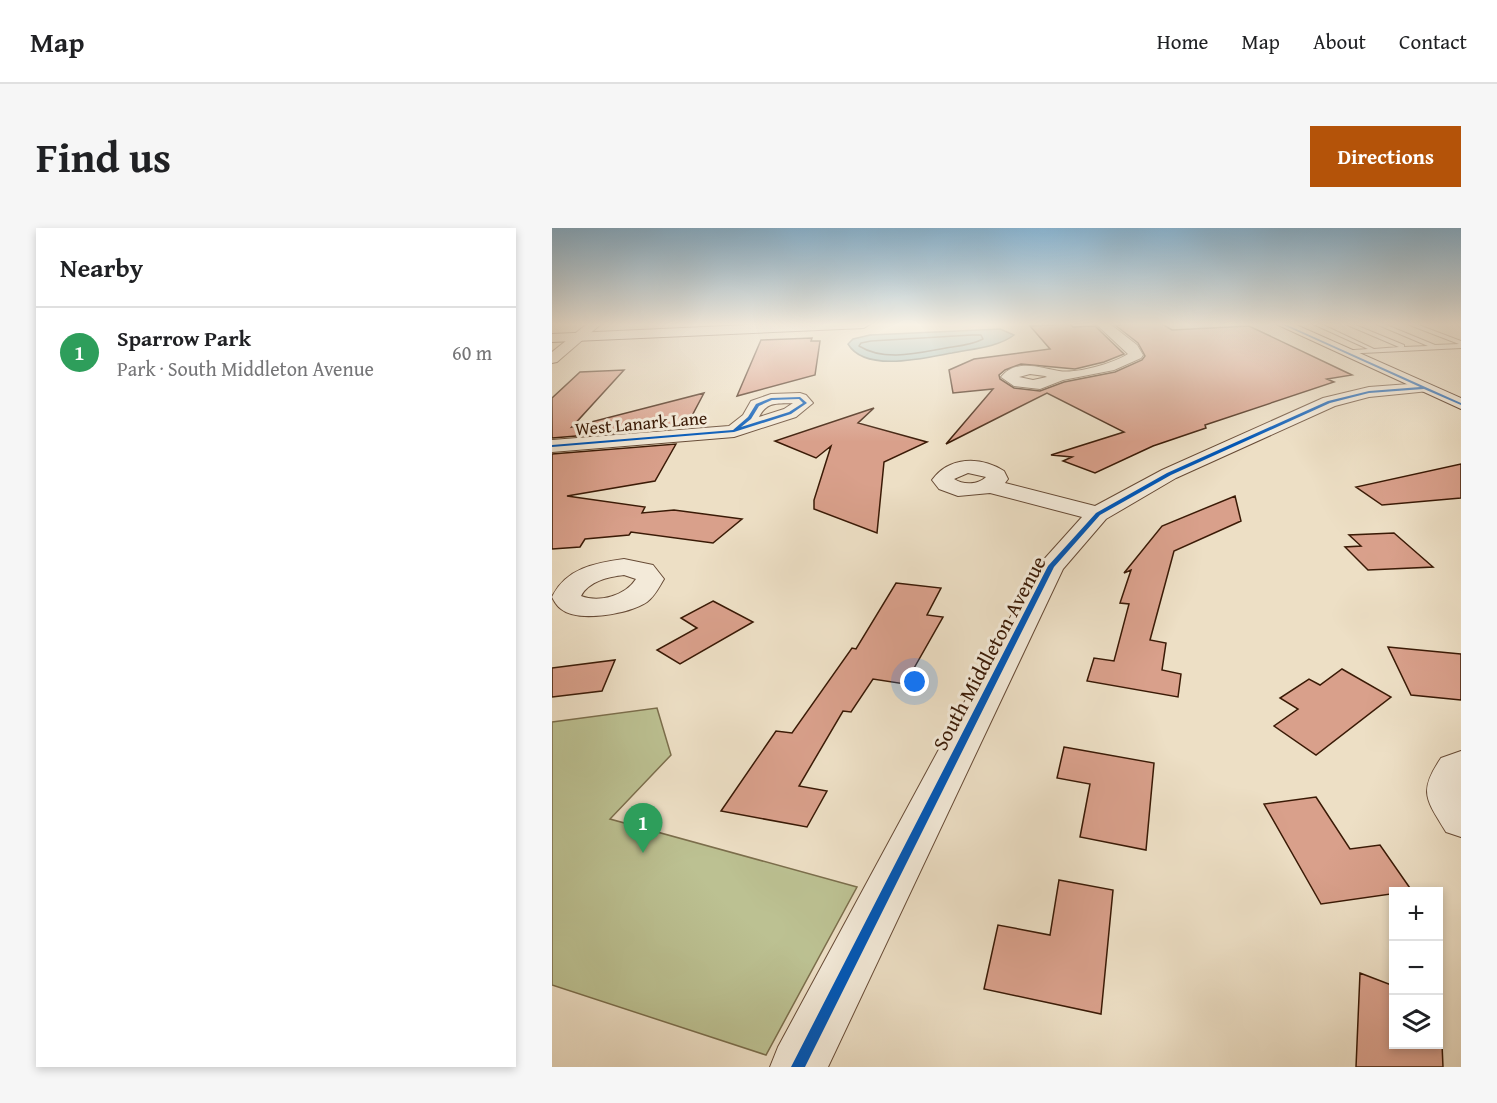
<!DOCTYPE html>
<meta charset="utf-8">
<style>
body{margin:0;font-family:"Gentium Book Plus",serif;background:#f6f6f6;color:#202124}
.controls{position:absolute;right:18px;bottom:18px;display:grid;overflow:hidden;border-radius:0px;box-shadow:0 3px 9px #0003}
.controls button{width:54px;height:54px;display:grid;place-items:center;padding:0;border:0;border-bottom:2px solid #e0e0e0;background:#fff;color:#202124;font:30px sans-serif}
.you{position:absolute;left:363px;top:454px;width:21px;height:21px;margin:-15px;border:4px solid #fff;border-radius:50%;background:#1a73e8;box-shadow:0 0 0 9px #1a73e833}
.badge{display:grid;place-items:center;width:39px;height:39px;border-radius:50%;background:#b45309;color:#fff;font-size:20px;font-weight:700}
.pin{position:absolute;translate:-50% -50px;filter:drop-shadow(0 2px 3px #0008)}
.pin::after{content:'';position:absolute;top:32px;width:21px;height:18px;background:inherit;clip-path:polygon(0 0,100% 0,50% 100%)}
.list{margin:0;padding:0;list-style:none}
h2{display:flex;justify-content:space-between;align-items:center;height:78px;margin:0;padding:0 24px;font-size:26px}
h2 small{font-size:20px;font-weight:400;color:#757577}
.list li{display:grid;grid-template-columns:39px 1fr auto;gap:18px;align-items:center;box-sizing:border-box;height:90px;padding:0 24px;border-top:2px solid #e0e0e0}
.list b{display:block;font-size:22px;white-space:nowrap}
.list p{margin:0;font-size:20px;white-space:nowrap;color:#757577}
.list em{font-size:20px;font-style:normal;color:#757577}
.icon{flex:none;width:33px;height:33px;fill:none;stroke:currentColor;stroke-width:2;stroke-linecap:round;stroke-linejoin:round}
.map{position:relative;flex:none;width:909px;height:839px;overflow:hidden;border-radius:0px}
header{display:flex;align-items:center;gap:36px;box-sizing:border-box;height:84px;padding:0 30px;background:#fff;border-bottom:2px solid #e0e0e0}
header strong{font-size:28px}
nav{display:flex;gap:33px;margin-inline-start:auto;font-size:21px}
.intro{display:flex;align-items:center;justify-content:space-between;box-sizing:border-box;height:144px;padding:0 36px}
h1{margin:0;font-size:42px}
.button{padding:15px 27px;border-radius:0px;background:#b45309;color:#fff;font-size:21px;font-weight:700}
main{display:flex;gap:36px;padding:0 36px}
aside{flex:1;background:#fff;border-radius:0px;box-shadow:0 3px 9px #0003}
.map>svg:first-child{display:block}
</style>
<header>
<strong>Map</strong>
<nav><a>Home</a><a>Map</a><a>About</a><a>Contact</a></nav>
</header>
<div class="intro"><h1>Find us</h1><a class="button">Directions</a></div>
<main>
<aside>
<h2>Nearby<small></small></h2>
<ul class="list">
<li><span class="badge" style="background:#2e9e5b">1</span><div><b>Sparrow Park</b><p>Park · South Middleton Avenue</p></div><em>60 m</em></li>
</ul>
</aside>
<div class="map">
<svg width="909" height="839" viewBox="0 0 909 839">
<rect width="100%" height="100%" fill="#eddfc5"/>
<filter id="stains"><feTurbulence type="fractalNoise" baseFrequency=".00333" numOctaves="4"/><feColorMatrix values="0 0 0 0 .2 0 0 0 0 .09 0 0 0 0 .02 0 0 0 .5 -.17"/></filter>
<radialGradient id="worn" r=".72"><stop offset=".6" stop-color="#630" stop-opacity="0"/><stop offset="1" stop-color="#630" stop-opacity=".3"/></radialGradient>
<!-- green -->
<path fill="#bcc192" stroke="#7b6e4c" stroke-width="1.5" d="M105 480 119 527 58 591 305 659 214 827 0 757V494Z"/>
<!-- water -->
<path fill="#9bbbbb" stroke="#747b73" stroke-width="1.5" d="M448 101 462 107C447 119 419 121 400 125 373 130 313 145 296 116L301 111 318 107Z"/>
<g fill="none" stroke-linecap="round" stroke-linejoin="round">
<!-- shore -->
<path stroke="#6a6a60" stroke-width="1.5" d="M420 107H429L431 111C420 117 407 118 394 120 366 125 333 134 307 118L309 115 319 113Z"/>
</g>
<!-- building -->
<path fill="#d9a08b" stroke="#3a1a06" stroke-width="1.5" d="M518 96 521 99 543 98 572 126 552 134 523 141 469 136 453 142 447 147 448 151 462 160 488 163 512 154 563 144 590 132 593 128 586 115 563 97 582 96H610L620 102 697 98 800 147 775 151 782 154 653 197 654 200 601 218 543 245 511 233 520 229 499 227 572 204 495 165 394 216 441 161 401 165 397 142 422 131 498 121 478 98Z
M260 110 259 113H268L263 147 185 168 209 112Z
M72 142 20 199 152 165 134 199 0 210V170L28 144Z
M322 180 306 195 375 214 332 234 325 305 262 281V272L279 218 264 230 223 213Z
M124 216 103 253 15 268 93 279 90 285 122 282 190 291 161 315 79 304 77 307 33 311 28 319 0 321V226Z
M909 236V270L830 277 804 259Z
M683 268 689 293 622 323 598 412 614 415 610 442 629 446 626 469 535 453 542 430 562 433 577 376 568 375 579 342 572 345 610 298Z
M842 305 881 339 816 342 793 319 809 318 797 307Z
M344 355 389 360 375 387 391 389 353 456 321 451 299 484 291 483 247 558 275 563 255 599 169 583 224 503 240 505 300 420 304 421Z
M161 373 201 394 128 436 105 422 145 400 129 390Z
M836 419 909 426V472L859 467Z
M63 432 50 463 0 469V440Z
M790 441 839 469 764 527 722 498 746 481 728 470 757 451 768 457Z
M512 519 602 535 594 622 528 609 538 556 505 550Z
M764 569 798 621 828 617 860 663 769 676 712 576Z
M507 652 561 662 549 786 432 761 446 697 498 707Z
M808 745 842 758V816H890L891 839H804Z"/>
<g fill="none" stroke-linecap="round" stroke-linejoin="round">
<defs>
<path id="lane" d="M761 96H769L822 121 847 119 793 96H801L852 117V119L876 118 824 96H832L883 117 907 116 855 96H864L909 113V120L791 126 789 123 816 121Z"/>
<path id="street" d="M35 96H49L5 134 0 135V124Z
M544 96H558L585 117 591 127 589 130 562 142 511 152 488 161 462 158 449 149C464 130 489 140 507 143 525 146 562 135 576 126ZM478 146 493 148 495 149 481 152 467 149Z
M871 155 877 157 879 160 877 163 817 169 783 178 624 250 554 291 511 341 276 839H218L226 819 486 338 530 289 438 265 406 268 387 261 380 252C397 228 429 228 452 243L456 251 453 255 543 278 610 242 771 170 817 159ZM416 245 434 249C426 257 411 257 402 251Z
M248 165 254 167 261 175 244 189 182 209 0 224V212L177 198 191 187 199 173 219 166ZM241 175 232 181 207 189C215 173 225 176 241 175Z
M72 331 101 337 112 351C107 359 103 368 95 374 77 386 26 395 9 381 5 378 2 373 0 369 14 340 43 335 72 331ZM72 347 84 351C73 368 47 375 29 368 37 353 56 349 72 347Z
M909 523V609L894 604C874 571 866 564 889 530Z"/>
<path id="secondary" d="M216 96H318L312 100 0 114V106Z
M724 96H742L909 170V181Z"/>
</defs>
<!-- lane casing -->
<use href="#lane" stroke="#674b36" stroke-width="2"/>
<!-- street casing -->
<use href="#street" stroke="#674b36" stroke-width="2"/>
<!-- secondary casing -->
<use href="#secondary" stroke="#3a1a06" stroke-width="2"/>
<!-- lane -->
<use href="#lane" fill="#f3ead9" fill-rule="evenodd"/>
<!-- street -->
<use href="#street" fill="#f3ead9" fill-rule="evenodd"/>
<!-- secondary -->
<use href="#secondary" fill="#f3ead9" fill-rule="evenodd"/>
<defs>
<path id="cycleway" d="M733 96 909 175V177L872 161 817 165 778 175 619 247 548 287 502 339 253 839H239L496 338 544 285 615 245 776 173 817 163 868 159 729 96Z
M248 169 255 175 239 186 182 204 0 219V217L181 202 196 189 204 176 219 170ZM247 171 251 175 237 184 189 199 199 191 207 178 220 172Z"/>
</defs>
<!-- cycleway casing -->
<use href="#cycleway" stroke="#f3ead9" stroke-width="3"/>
<!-- cycleway -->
<use href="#cycleway" fill="#0057b8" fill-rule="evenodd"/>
</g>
<!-- sky -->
<linearGradient id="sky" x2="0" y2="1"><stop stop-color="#89b7d6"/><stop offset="0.45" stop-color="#f7f1e5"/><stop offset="1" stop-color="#f7f1e5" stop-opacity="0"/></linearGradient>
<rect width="909" height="214" fill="url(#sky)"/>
<g text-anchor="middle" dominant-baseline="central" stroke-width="6" stroke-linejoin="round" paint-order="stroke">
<!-- far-street labels -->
<g font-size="18" fill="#3a1a06" stroke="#f3ead9">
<text transform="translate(89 195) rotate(-5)">West Lanark Lane</text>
</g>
<!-- street labels -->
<g font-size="21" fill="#3a1a06" stroke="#f3ead9">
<text transform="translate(437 425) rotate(-62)">South Middleton Avenue</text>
</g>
</g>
<rect width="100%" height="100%" filter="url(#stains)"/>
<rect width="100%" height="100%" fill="url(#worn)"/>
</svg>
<div class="controls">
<button>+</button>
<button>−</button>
<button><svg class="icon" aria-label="layers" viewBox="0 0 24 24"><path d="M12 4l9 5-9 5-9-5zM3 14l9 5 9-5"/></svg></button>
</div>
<div class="you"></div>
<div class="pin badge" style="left:91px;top:625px;background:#2e9e5b">1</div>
</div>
</main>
